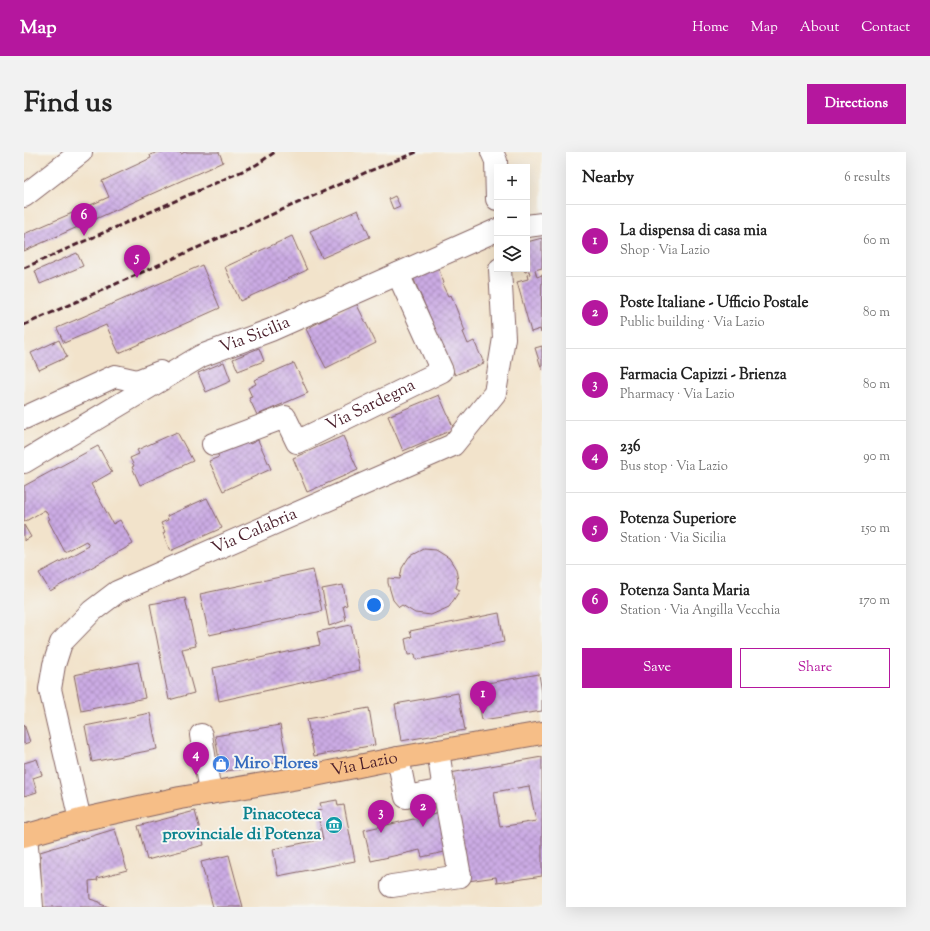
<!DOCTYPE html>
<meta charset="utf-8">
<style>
body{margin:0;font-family:"Sorts Mill Goudy",serif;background:#f2f2f2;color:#222}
.controls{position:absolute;right:12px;top:12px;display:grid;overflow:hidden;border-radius:0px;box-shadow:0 4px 16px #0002}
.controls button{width:36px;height:36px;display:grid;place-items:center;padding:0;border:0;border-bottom:1px solid #e0e0e0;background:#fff;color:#222;font:20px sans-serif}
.you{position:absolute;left:350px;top:453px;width:14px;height:14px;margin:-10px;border:3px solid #fff;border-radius:50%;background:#1a73e8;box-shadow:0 0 0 6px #1a73e833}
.badge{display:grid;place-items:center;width:26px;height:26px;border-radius:50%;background:#b5179e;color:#fff;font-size:13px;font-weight:700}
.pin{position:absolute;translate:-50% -33px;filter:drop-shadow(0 1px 2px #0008)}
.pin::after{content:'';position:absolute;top:21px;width:14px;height:12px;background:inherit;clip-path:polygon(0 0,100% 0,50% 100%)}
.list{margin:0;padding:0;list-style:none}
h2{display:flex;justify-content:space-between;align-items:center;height:52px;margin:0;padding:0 16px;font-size:17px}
h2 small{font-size:13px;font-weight:400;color:#767676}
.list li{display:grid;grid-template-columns:26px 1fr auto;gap:12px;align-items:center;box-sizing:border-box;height:72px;padding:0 16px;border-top:1px solid #e0e0e0}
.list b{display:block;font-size:15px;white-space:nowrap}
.list p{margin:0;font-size:13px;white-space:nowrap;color:#767676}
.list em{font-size:13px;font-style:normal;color:#767676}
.actions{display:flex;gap:8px;padding:12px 16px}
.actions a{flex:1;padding:9px 0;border:1px solid #b5179e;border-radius:0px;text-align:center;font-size:14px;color:#b5179e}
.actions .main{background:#b5179e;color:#fff}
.icon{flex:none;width:22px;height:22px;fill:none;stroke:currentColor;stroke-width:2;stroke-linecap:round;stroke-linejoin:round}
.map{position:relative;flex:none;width:518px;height:755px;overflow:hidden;border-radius:0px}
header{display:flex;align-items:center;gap:24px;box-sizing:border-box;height:56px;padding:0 20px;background:#b5179e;color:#fff}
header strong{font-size:19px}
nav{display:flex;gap:22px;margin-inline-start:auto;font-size:14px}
.intro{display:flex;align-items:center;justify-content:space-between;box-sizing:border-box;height:96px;padding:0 24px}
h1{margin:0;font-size:28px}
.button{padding:10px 18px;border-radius:0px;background:#b5179e;color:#fff;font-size:14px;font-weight:700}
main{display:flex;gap:24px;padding:0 24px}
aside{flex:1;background:#fff;border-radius:0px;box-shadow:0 4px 16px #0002}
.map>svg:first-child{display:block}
</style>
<header>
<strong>Map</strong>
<nav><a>Home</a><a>Map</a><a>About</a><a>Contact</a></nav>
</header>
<div class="intro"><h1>Find us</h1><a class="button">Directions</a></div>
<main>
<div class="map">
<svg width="518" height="755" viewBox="0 0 518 755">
<defs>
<pattern id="building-cross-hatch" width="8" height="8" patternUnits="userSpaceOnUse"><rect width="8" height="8" fill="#cbabe4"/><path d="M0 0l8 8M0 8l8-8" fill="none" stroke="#a78bb9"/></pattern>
</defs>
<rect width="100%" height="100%" fill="#f6f6f2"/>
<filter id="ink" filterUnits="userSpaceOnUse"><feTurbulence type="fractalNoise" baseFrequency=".025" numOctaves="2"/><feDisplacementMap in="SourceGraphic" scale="8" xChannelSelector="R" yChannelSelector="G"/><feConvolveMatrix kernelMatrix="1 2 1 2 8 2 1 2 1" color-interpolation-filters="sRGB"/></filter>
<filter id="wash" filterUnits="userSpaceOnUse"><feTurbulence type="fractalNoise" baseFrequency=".012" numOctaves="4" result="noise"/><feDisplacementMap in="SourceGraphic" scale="16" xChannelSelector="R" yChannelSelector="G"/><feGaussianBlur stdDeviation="0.9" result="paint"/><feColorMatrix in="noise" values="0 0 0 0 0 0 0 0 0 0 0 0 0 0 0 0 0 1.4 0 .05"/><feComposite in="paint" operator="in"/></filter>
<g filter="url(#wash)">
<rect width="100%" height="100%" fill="#f2e3cb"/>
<g id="blocks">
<!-- building -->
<path fill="url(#building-cross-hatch)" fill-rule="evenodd" d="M134 0H156L157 2 161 0H195L199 10 0 99V82L85 45 78 29 127 6 126 3Z
M371 44 376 54 369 57 365 47Z
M334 58 346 85 298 106 286 79Z
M268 84 283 118 216 149 201 115Z
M518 86V116L511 118 513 125 518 123 517 181 516 177 507 180 493 130 504 127 503 123 506 122 505 119 501 120 500 117H503V90Z
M53 101 59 114 16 132 11 119Z
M412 110 420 131 418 132 424 144 427 143 441 179 439 180 444 192 450 189 460 211 431 223 387 121Z
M178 113 196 156 95 201 82 173 40 191 33 176Z
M332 151 352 191 302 216 282 177Z
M35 188 43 205 15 218 7 201Z
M518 194V218L511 196Z
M235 196 240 209 214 219 209 207Z
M200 210 207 229 182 240 174 221Z
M270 211 284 241 233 263 225 246 228 245 224 236 232 232 230 228Z
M415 243 430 277 379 299 364 264Z
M153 280 169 309 116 333 108 315 110 314 106 306 115 302 113 298Z
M319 284 334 318 283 340 269 306Z
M223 287 226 292 234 288 247 317 199 339 185 309 195 305 193 301Z
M74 294 88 320 67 332 89 372 96 368 109 392 26 439 15 421 65 394 62 389 41 400 24 368 26 367 21 358 0 370V334Z
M183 346 198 376 146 399 139 381 141 380 137 371 144 368 143 364Z
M0 373 7 385 0 389Z
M400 397 412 398 425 406 432 417 434 429 432 436 436 438 425 455 407 463 391 461 378 453 375 455 369 448 364 431V426L376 427 378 416 385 405Z
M289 418 298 459 185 483 176 442Z
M319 433 323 453 319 454 322 468 305 474 298 437Z
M161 446 172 494 158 497 170 541 145 548 126 452Z
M475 461 480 490 392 508 391 502 384 503 381 487 388 485 386 479Z
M327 473 336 518 195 549 189 516 296 493 293 480Z
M114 510 121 546 57 559 50 523Z
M515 522 518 541V559L458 568 452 533Z
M434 541 441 578 377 589 371 552Z
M345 556 351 593 290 604 283 567Z
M126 561 133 597 68 610 61 574Z
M0 572 6 590 0 592Z
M256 573 263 609 197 620 191 584Z
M518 605V724L473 731 472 725 444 729 426 621ZM505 634 512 669 476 675 470 640Z
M13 607 18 623 9 626 13 640 0 644V611Z
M313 648 314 654 320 653 331 709 254 724 249 697 299 687 293 659 298 658 296 651Z
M171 659 180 693 123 708 114 674Z
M421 660 425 699 398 705 396 698 347 709 340 678Z
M91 677 103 718 73 726 74 728 65 729 66 747 76 750V752L85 755H18L16 700Z
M205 703 219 755H189L177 710Z"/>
</g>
</g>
<g filter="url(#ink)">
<use href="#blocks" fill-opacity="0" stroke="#856463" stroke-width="1"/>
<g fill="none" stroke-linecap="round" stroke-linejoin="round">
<defs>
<g id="minor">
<path d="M468 0 472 9 473 47"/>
<path d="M0 44 57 0"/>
<path d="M503 74 518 72"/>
<path d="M0 266 91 224 113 229 136 220"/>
<path id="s1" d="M189 292 261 265 273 290 418 219 374 122"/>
<path id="s2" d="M0 310 177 204 247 178 473 78"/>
<path d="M177 583 186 641"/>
<path d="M374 606 382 645 420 638 414 599"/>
<path id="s3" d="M56 668 26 537 30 513 37 491 68 459 93 440 429 293 471 241 480 186 476 117"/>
<path d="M2 683 8 755"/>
<path d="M368 734 436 724 420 638"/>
</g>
<g id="major">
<path id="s4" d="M0 684 56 668 156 646 286 624 374 606 518 581"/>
</g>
</defs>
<!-- minor casing -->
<use href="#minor" stroke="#856463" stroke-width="24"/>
<!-- major casing -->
<use href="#major" stroke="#856463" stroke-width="24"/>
<!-- minor -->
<use href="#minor" stroke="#fff" stroke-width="22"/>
<!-- major -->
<use href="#major" stroke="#f6be87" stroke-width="22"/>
<!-- rail -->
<path stroke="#4a1f2b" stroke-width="3" stroke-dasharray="6 3" stroke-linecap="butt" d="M0 116 232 13 251 0
M0 173 343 20 393 0"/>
</g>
</g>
<!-- icons -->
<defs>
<symbol id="shop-disc" viewBox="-11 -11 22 22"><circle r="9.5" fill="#3f7fe0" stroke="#f6f6f2"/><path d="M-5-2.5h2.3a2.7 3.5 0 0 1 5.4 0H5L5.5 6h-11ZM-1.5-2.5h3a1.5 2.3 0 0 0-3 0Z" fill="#fff"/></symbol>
<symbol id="museum-disc" viewBox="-11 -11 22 22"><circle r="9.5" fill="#0f9aa8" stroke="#f6f6f2"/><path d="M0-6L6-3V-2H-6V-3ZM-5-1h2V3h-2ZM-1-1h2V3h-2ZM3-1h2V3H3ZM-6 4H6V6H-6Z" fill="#fff"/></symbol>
</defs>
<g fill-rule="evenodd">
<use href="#shop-disc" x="187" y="602" width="20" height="20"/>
<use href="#museum-disc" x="300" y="663" width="20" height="20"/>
</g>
<g text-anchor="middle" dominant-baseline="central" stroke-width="4" stroke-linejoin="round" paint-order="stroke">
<!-- street labels -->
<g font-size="17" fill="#4a1f2b" stroke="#f6f6f2">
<text stroke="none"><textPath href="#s2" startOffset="264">Via Sicilia</textPath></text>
<text stroke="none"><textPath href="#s1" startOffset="187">Via Sardegna</textPath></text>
<text stroke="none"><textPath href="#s3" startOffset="408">Via Calabria</textPath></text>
<text stroke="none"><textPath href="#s4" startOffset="348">Via Lazio</textPath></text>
</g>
<!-- shop labels -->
<g font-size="17" font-weight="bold" fill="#366cbe" stroke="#f6f6f2" text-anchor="start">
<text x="210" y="612">Miro Flores</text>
</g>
<!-- culture labels -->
<g font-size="17" font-weight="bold" fill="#0d838f" stroke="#f6f6f2" text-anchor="end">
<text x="297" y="663">Pinacoteca<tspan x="297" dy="20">provinciale di Potenza</tspan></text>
</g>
</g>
</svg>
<div class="controls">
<button>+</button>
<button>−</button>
<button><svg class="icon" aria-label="layers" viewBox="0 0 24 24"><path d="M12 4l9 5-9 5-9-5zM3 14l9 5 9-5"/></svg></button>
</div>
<div class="you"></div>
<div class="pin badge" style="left:459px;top:562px">1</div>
<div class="pin badge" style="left:399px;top:675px">2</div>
<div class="pin badge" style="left:357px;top:681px">3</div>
<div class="pin badge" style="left:172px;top:623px">4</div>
<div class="pin badge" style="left:113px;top:126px">5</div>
<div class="pin badge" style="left:60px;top:84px">6</div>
</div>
<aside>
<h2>Nearby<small>6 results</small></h2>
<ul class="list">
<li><span class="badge">1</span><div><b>La dispensa di casa mia</b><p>Shop · Via Lazio</p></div><em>60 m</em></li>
<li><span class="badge">2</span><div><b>Poste Italiane - Ufficio Postale</b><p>Public building · Via Lazio</p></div><em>80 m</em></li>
<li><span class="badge">3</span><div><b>Farmacia Capizzi - Brienza</b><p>Pharmacy · Via Lazio</p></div><em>80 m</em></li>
<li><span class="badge">4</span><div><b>236</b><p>Bus stop · Via Lazio</p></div><em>90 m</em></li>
<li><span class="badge">5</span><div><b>Potenza Superiore</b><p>Station · Via Sicilia</p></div><em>150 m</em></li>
<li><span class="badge">6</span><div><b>Potenza Santa Maria</b><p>Station · Via Angilla Vecchia</p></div><em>170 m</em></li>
</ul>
<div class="actions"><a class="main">Save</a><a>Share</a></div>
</aside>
</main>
